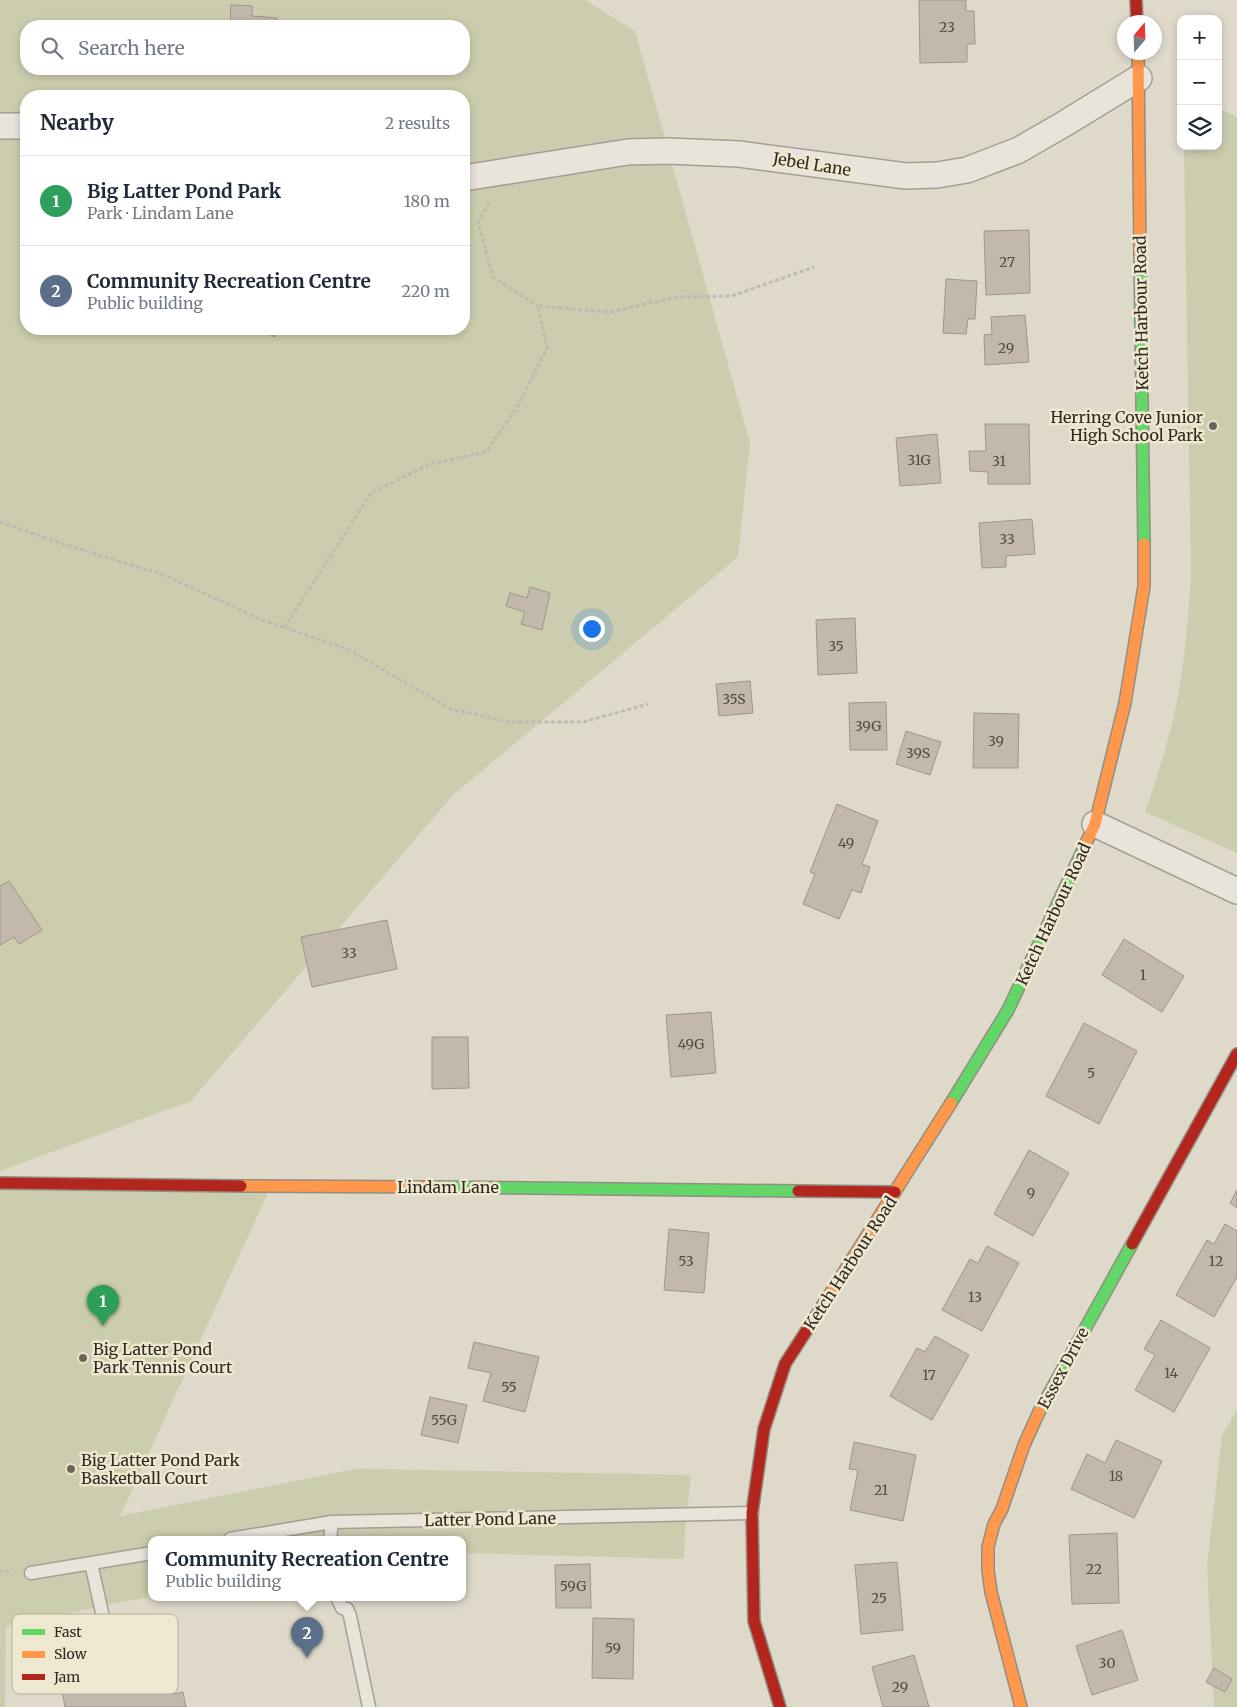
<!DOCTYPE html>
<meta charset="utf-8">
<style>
body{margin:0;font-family:Merriweather,serif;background:#f2f2f3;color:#1f2937}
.controls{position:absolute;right:15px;top:15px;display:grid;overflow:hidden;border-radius:10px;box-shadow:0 2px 8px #0003}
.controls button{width:45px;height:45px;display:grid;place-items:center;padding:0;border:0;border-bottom:1px solid #e0e1e3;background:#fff;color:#1f2937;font:25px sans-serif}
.compass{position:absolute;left:1117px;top:15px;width:45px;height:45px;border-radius:50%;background:#fff;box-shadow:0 2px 8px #0003;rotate:19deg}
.you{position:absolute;left:591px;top:628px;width:18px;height:18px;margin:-12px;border:4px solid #fff;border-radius:50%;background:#1a73e8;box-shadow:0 0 0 8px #1a73e833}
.badge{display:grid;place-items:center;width:32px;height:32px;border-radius:50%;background:#2563eb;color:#fff;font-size:16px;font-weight:700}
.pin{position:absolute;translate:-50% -41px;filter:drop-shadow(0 1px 2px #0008)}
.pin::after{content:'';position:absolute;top:26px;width:18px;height:15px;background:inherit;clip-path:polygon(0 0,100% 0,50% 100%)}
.popup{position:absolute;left:148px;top:1536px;width:318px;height:65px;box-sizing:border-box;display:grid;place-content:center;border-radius:10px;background:#fff;filter:drop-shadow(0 1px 4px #0005);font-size:16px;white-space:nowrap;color:#747a83}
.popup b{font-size:19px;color:#1f2937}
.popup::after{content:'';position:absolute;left:50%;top:100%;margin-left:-10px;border:10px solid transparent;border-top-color:#fff}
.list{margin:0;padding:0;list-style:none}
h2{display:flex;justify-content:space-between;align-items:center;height:65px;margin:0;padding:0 20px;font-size:21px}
h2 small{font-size:16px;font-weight:400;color:#747a83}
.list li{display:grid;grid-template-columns:32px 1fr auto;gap:15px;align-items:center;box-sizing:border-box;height:90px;padding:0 20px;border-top:1px solid #e0e1e3}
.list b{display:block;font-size:19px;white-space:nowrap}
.list p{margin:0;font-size:16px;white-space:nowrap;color:#747a83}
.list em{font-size:16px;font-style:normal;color:#747a83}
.icon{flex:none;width:28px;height:28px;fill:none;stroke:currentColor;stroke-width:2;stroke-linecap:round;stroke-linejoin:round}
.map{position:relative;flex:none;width:1237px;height:1707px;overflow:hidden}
.search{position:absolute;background:#fff;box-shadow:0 2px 8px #0003;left:20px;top:20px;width:450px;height:55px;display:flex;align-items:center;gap:12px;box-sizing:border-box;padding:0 18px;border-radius:20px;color:#747a83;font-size:19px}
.panel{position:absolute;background:#fff;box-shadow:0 2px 8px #0003;left:20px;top:90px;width:450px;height:245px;border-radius:20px}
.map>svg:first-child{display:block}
</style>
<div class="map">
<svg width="1237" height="1707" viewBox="0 0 1237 1707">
<rect width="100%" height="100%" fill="#dfd9ca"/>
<!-- green -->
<path fill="#cccdae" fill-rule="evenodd" d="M0 0H585L635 31 750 443 738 557 453 795 191 1101 0 1171ZM26 26H464V69H26ZM26 96H464V329H26Z
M1218 108 1237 117V853L1145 812C1157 777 1169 741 1176 705 1185 662 1188 619 1191 576L1184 146H1218Z
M0 1182 272 1184 120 1516 360 1468 371 1469 691 1475 685 1531 684 1559 462 1553V1539H152V1596L6 1626 5 1707H0Z
M1237 1410V1707H1214L1207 1566 1222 1435Z"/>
<!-- building -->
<path fill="#c2b9ac" stroke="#9e958a" d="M919 0H966V11H974L975 44H967V62L920 63Z
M231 5 252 6V16L277 18V26H230Z
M1029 230 1030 293 986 295 984 231Z
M946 279 977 281 975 319H968L966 334 943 333Z
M1025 315 1029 362 985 365 984 335 992 334 991 317Z
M259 329H279L275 337Z
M985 424H1029L1030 484H988V472L970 471 969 451H986Z
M937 434 941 483 900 486 896 438Z
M1032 519 1035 554 1006 556V567L982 568 979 523Z
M530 587 550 593 542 630 521 624 525 612 506 606 510 593 527 598Z
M855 618 857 673 818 675 816 620Z
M750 681 753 713 719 716 716 684Z
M886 702 887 750H850L849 703Z
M974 713 1019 714 1018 768H973Z
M906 731 941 742 930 775 896 764Z
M837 804 878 821 862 864 870 867 861 893 852 890 839 919 803 904 815 874 810 872Z
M9 881 42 930 19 944 14 937 0 945V886Z
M387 920 397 969 312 987 301 937Z
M1124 939 1184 976 1162 1012 1102 975Z
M711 1012 716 1073 671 1077 666 1015Z
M1084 1023 1137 1051 1099 1124 1046 1096Z
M432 1037H468L469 1088 432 1089Z
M1029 1150 1069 1173 1033 1236 994 1214Z
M1237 1190V1208L1230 1203Z
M1225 1224 1237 1231V1277L1214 1317 1176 1295 1207 1240 1214 1244Z
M669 1229 709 1233 704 1293 664 1290Z
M987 1246 1019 1263 982 1331 942 1310 970 1259 978 1263Z
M1161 1320 1210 1348 1174 1412 1135 1390 1155 1355 1144 1349Z
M935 1336 969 1355 932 1420 890 1396 917 1348 925 1352Z
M474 1342 539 1357 525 1412 483 1401 491 1373 468 1368Z
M430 1397 467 1405 458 1443 421 1435Z
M1116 1440 1162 1461 1134 1518 1071 1489 1087 1454 1105 1463Z
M854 1442 916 1455 903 1521 850 1510 858 1470 849 1469Z
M1117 1533 1119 1603 1072 1604 1069 1535Z
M897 1562 903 1630 861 1634 855 1565Z
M590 1564 591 1608H556L555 1565Z
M593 1618 634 1619 633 1679 592 1678Z
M1122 1630 1138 1680 1092 1695 1076 1646Z
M914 1655 929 1707H883L872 1667Z
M166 1659 173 1694 183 1692 186 1707H65L60 1680 137 1663V1665Z
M1214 1668 1232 1679 1225 1692 1206 1682Z"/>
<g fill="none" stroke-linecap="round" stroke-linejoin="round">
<defs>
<path id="lane" d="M230 1539 332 1522 752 1513
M330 1539 332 1522
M91 1563 108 1640
M31 1573 152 1553
M337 1597 342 1608 347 1609 350 1616 369 1707"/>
<path id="street" d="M0 126H26
M464 178 628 152 668 151 739 154 906 176 937 175 967 170 1019 150 1064 124 1139 78
M1095 824 1237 891"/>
<path id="fast" d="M1140 256 1144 544
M951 1103 1008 1010 1087 841
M430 1187 798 1191
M1039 1412 1132 1244"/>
<path id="slow" d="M1138 52 1140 256
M1087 841 1095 824 1125 703 1144 586V544
M241 1186 430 1187
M823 1305 951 1103
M1021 1707 991 1592 988 1570V1547L994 1524 1002 1509 1024 1445 1039 1412"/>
<path id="jam" d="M1136 0 1137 22
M0 1183 241 1186
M798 1191 895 1192
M1132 1244 1237 1054
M780 1707 754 1621 752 1513 764 1429 785 1364 823 1305"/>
</defs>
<!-- lane casing -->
<use href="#lane" stroke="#a49e94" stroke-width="15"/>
<!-- street casing -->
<use href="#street" stroke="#a49e94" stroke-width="28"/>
<!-- fast casing -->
<use href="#fast" stroke="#938e84" stroke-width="14"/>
<!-- slow casing -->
<use href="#slow" stroke="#938e84" stroke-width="14"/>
<!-- jam casing -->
<use href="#jam" stroke="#938e84" stroke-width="14"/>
<!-- path -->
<path stroke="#c0bbb2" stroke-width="3" stroke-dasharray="4 2.5" stroke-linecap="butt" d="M489 203 478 221 493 277 538 306
M0 522 63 544 167 576 259 619 347 649 451 709 508 722H583L648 704
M284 628 371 493 430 464 486 452 516 409 547 348 538 306 610 312 677 297 732 296 814 267
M0 1571 9 1572"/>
<!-- lane -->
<use href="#lane" stroke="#e8e4db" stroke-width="12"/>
<!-- street -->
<use href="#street" stroke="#e8e4db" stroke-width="25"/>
<!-- fast -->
<use href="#fast" stroke="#63d668" stroke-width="11"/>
<!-- slow -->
<use href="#slow" stroke="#ff974d" stroke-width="11"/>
<!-- jam -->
<use href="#jam" stroke="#b3261e" stroke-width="11"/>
</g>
<!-- markers -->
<g fill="#6d655a" stroke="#efe8d0" stroke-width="2">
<circle cx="1213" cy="426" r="5"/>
<circle cx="83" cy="1358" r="5"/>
<circle cx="71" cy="1469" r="5"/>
</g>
<g text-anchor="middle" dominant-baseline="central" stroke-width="5" stroke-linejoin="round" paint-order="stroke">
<!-- number labels -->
<g font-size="14" fill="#544c42">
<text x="947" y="27">23</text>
<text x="1007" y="262">27</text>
<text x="1006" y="348">29</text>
<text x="919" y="460">31G</text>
<text x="999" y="461">31</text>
<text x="1007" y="539">33</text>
<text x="836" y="646">35</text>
<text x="734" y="699">35S</text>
<text x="868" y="726">39G</text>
<text x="996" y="741">39</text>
<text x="918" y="753">39S</text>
<text x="846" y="843">49</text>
<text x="349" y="953">33</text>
<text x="1143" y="975">1</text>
<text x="691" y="1044">49G</text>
<text x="1091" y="1073">5</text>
<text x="1031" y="1193">9</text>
<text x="686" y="1261">53</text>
<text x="1216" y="1261">12</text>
<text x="975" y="1297">13</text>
<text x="1171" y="1373">14</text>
<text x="929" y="1375">17</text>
<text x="509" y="1387">55</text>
<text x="444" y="1420">55G</text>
<text x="1116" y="1476">18</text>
<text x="881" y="1490">21</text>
<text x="1094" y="1569">22</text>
<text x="573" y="1586">59G</text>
<text x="879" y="1598">25</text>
<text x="613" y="1648">59</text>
<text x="1107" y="1663">30</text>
<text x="900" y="1687">29</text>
</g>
<!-- street labels -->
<g font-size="16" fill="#30271e" stroke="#efe8d0">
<text transform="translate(812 164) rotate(9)">Jebel Lane</text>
<text transform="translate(1141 313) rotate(-91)">Ketch Harbour Road</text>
<text transform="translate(1053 914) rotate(-65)">Ketch Harbour Road</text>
<text x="448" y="1187">Lindam Lane</text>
<text transform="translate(850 1263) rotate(-57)">Ketch Harbour Road</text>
<text transform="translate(1063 1368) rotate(-62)">Essex Drive</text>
<text transform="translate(490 1519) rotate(-1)">Latter Pond Lane</text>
</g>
<!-- poi labels -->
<g font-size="16" fill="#30271e" stroke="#efe8d0" text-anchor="start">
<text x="1203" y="417" text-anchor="end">Herring Cove Junior<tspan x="1203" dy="18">High School Park</tspan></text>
<text x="93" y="1349">Big Latter Pond<tspan x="93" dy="18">Park Tennis Court</tspan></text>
<text x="81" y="1460">Big Latter Pond Park<tspan x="81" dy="18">Basketball Court</tspan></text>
</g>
</g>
<!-- legend -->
<rect x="12" y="1614" width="166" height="80" rx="8" fill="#efe8d0" stroke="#b6ae9b" stroke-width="1"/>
<rect x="22" y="1629" width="23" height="6" fill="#63d668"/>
<rect x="22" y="1651" width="23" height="7" fill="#ff974d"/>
<rect x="22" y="1674" width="23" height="6" fill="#b3261e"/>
<g font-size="14" fill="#30271e">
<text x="54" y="1637">Fast</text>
<text x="54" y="1659">Slow</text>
<text x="54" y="1682">Jam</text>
</g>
</svg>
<div class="controls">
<button>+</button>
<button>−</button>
<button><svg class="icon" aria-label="layers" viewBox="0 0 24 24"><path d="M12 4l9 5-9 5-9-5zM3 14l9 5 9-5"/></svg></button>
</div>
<svg class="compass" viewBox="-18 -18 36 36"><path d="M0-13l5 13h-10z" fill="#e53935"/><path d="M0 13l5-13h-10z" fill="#747a83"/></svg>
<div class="you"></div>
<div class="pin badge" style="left:103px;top:1326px;background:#2e9e5b">1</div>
<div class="pin badge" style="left:307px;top:1658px;background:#5c6f8a">2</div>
<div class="popup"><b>Community Recreation Centre</b>Public building</div>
<div class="search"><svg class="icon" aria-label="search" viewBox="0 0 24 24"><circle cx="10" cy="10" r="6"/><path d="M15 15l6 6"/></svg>Search here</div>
<section class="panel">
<h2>Nearby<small>2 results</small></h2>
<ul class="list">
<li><span class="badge" style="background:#2e9e5b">1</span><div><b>Big Latter Pond Park</b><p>Park · Lindam Lane</p></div><em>180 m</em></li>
<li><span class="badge" style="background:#5c6f8a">2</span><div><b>Community Recreation Centre</b><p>Public building</p></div><em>220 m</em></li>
</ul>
</section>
</div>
